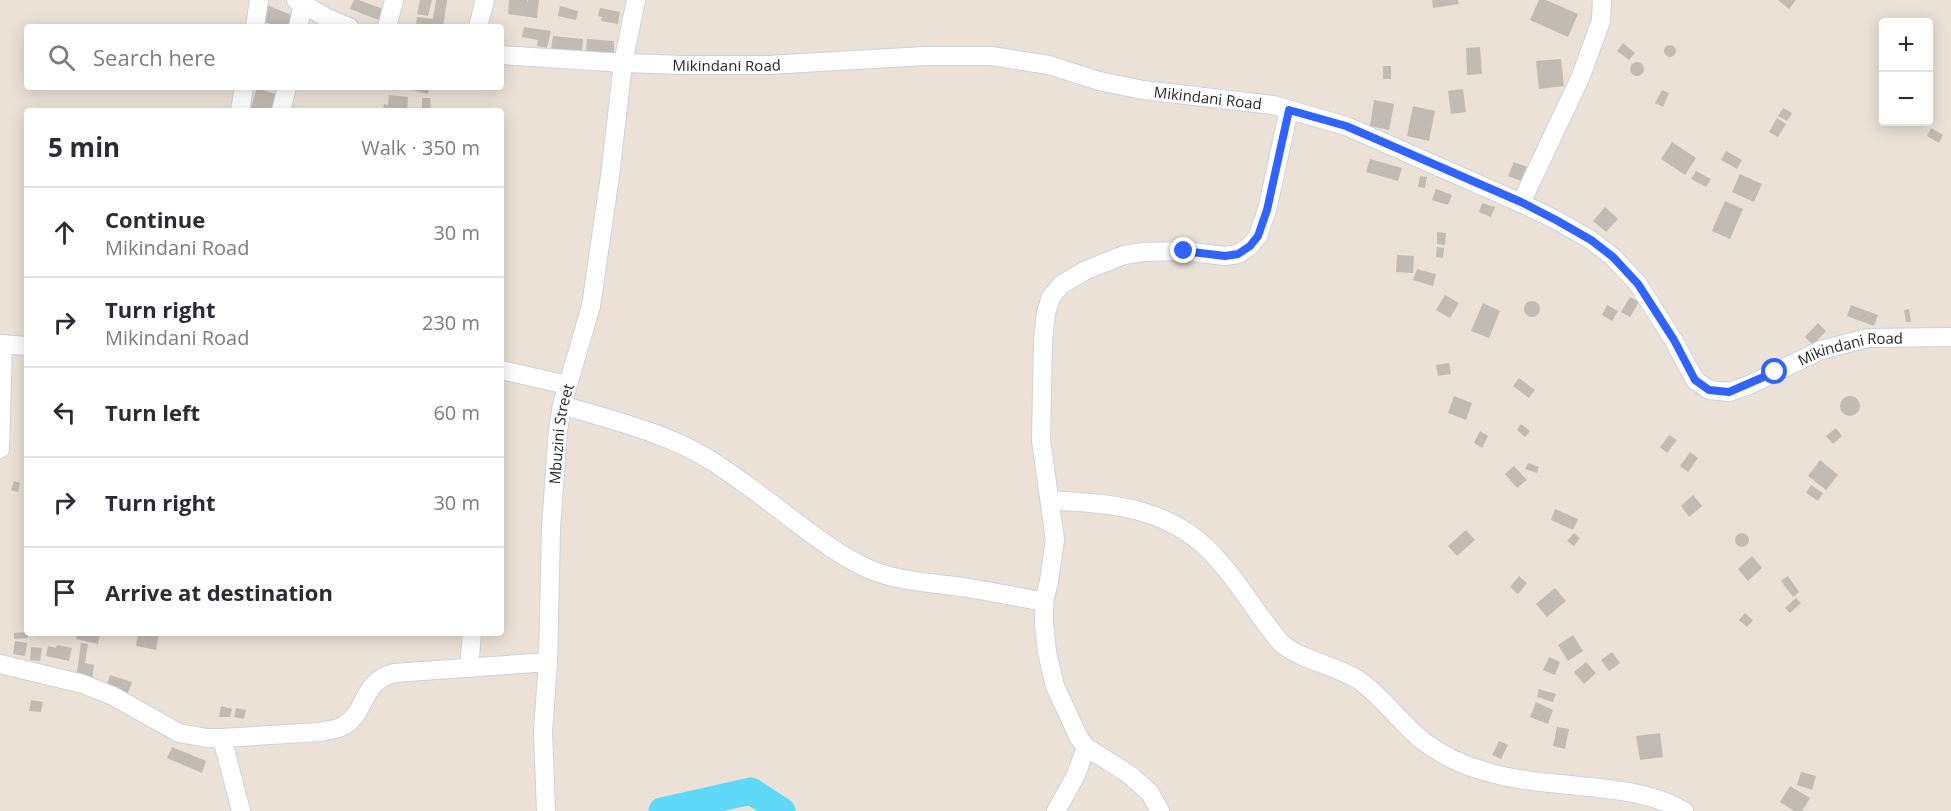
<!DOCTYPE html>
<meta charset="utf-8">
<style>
body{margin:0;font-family:"Open Sans",sans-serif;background:#f7f7f7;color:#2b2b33}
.controls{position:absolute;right:18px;top:18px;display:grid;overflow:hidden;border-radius:6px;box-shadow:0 3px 15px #0003}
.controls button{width:54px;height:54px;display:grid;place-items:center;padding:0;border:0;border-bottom:2px solid #e1e1e2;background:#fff;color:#2b2b33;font:30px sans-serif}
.stop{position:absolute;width:18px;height:18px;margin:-14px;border:4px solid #3063ff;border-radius:50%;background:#fff}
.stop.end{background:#3063ff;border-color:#fff;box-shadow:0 2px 6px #0008}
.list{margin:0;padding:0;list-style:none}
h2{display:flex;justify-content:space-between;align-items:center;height:78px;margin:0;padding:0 24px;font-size:26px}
h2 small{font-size:20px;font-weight:400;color:#7c7c81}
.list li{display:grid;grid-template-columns:39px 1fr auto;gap:18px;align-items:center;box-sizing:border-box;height:90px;padding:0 24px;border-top:2px solid #e1e1e2}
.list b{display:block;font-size:22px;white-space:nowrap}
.list p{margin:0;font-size:20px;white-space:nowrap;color:#7c7c81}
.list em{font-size:20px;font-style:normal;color:#7c7c81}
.icon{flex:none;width:33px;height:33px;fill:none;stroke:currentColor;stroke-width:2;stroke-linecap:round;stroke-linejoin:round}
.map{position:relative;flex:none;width:1951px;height:811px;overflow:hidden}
.search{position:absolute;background:#fff;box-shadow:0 3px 15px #0003;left:24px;top:24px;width:480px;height:66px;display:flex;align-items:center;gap:15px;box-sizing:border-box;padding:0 21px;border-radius:6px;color:#7c7c81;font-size:22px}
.panel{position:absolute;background:#fff;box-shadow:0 3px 15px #0003;left:24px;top:108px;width:480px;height:528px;border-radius:6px}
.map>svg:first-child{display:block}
</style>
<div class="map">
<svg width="1951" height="811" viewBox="0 0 1951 811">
<rect width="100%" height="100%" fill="#ebe1d7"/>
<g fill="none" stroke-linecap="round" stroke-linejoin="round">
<!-- river -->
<path stroke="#60d8f7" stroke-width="27" d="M662 811 751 791 782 811"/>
</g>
<!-- building -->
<path fill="#c2bbb4" d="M354 0H359L383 9 379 20 350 9Z
M420 0H432L428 16 417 14Z
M436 0H447L443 27H416L417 17 433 19Z
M509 0H527L528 2V0H539L537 18 508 14Z
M1432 0H1458L1459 4 1433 8Z
M1539 0H1546L1578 14 1568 37 1530 20Z
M1778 0H1796L1789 9Z
M267 5 294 16 289 27H277L261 20Z
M560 6 578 11 576 20 558 16Z
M600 8 620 12 618 24 601 21 602 17 598 16Z
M524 27 551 31 547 48 537 46 538 40 522 37Z
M553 36 583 39 582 52 551 49Z
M587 39 614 41V53L586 51Z
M1623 43 1635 53 1629 60 1617 51Z
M1664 51a6 6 0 1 1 12 0a6 6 0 1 1-12 0Z
M1480 47 1482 74 1467 75 1466 48Z
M1561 59 1564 86 1539 89 1536 61Z
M1630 69a7 7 0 1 1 14 0a7 7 0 1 1-14 0Z
M1383 66H1391V79H1383Z
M400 87H429L428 94Z
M257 88 281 96 277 111H250Z
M1463 89 1466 112 1451 114 1448 91Z
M1662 90 1669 93 1663 107 1655 103Z
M389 95 408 97 407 111H383L384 104 388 105Z
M422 98H430L431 111H422Z
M1374 100 1394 104 1389 130 1370 126Z
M1413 106 1435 111 1429 141 1407 136Z
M1783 108 1792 113 1787 121 1778 116Z
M1777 118 1786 124 1778 137 1769 132Z
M1931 128 1943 135 1939 143 1927 136Z
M1672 142 1696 158 1685 175 1661 159Z
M1726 151 1742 160 1737 169 1721 160Z
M1370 159 1402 168 1398 181 1366 172Z
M1514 162 1527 167 1521 181 1508 176Z
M1696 171 1711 179 1706 187 1691 179Z
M1740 174 1762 184 1754 202 1732 192Z
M1420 176 1427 177 1425 188 1418 187Z
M1436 189 1452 195 1448 205 1432 200Z
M1725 201 1743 209 1730 239 1712 231Z
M1482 203 1495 207 1491 217 1479 212Z
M1605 207 1618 219 1606 232 1593 221Z
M1437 232 1446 233 1445 245 1437 244Z
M1437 247 1444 248 1443 258 1436 257Z
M1397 255 1414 256 1413 273 1396 272Z
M1417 269 1436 274 1433 286 1413 280Z
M1445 295 1459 303 1450 318 1436 310Z
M1630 297 1639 302 1630 317 1621 312Z
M1524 309a8 8 0 1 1 16 0a8 8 0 1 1-16 0Z
M1483 303 1500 311 1489 338 1471 331Z
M1607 305 1618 311 1612 321 1602 315Z
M1851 305 1878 315 1874 326 1847 316Z
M1909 309 1911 322H1906L1904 310Z
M1818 323 1826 331 1813 345 1805 337Z
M1449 363 1451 374 1438 376 1436 365Z
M1519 378 1535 390 1529 398 1513 386Z
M1454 396 1472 403 1466 420 1448 413Z
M1840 406a10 10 0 1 1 20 0a10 10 0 1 1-20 0Z
M1521 424 1530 431 1525 437 1517 430Z
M1836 428 1842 436 1833 444 1826 436Z
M1480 431 1488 436 1482 448 1474 443Z
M1669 435 1677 440 1667 453 1660 447Z
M1690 452 1698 458 1688 472 1680 466Z
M1820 460 1838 475 1826 490 1808 476Z
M1528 463 1539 467 1537 473 1525 469Z
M1514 466 1527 480 1517 488 1505 474Z
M14 481 20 483 18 492 11 490Z
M1811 485 1823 493 1818 501 1806 493Z
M1693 495 1702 506 1689 517 1681 506Z
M1555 509 1578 519 1573 530 1551 520Z
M1466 530 1475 540 1457 556 1448 546Z
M1574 533 1580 538 1574 546 1567 541Z
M1735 540a7 7 0 1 1 14 0a7 7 0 1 1-14 0Z
M1752 556 1762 568 1748 581 1738 569Z
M1519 576 1527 583 1518 594 1510 587Z
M1788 576 1799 592 1793 597 1781 581Z
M1555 588 1566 601 1547 617 1536 604Z
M1796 598 1801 603 1790 613 1785 608Z
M1745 613 1753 620 1747 627 1739 620Z
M27 632 28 638 14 639V633Z
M77 633H100L98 644 76 639Z
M138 633H159L156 650 136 646Z
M1573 635 1583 651 1568 661 1558 645Z
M15 641 27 643 25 656 13 654Z
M81 643 88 644 85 663 94 665 92 681 76 679Z
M57 645 72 648 69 661 46 656 48 646 56 648Z
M31 647 42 648 40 661 30 660Z
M1612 652 1620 663 1609 671 1601 660Z
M1549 657 1560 662 1555 675 1543 670Z
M1586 662 1596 673 1584 684 1574 672Z
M110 675 132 682 127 695 106 687Z
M1539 689 1556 694 1553 702 1537 697Z
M31 700 43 702 41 712 29 711Z
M1536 702 1553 710 1548 724 1530 717Z
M221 706 232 709 230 717H219Z
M236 708 246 710 244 719 234 717Z
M1557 727 1569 729 1565 749 1553 746Z
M1660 733 1663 757 1640 760 1636 736Z
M1499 741 1508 745 1501 759 1492 755Z
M172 747 206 761 202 773 167 758Z
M1801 772 1816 776 1812 790 1797 785Z
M1790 786 1810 798 1802 811H1794L1780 802Z"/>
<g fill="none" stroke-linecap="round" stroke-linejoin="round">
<defs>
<g id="minor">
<path d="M296 0 327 18 349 27"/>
<path d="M255 27 259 0"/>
<path d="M298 27 304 0"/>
<path d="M387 27 394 0"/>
<path d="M478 27 485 0"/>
<path id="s1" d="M501 55 623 63 685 65H768L925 56H991L1049 65 1099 81 1143 90 1273 105 1346 126 1521 203 1556 220 1591 240 1613 257 1638 284 1674 341 1695 380 1709 390 1729 392 1749 385 1821 350 1868 338 1951 337"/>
<path d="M240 111 244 87"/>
<path d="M281 111 287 87"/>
<path d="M1521 203 1581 76 1601 21 1602 0"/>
<path d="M0 344 27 346"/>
<path d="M501 370 567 385"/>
<path d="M562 405C614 421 669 433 715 463 740 480 765 498 789 517 814 536 840 556 869 569 896 581 925 582 954 586 984 590 1014 596 1044 602"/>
<path d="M0 449 3 344"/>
<path d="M1050 500C1114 504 1173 507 1218 560 1242 586 1259 618 1282 644 1305 662 1336 665 1360 681 1384 698 1400 723 1423 741 1440 754 1462 765 1484 771 1546 791 1629 779 1684 811"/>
<path d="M0 664 83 684 113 696 179 733 207 738H222L320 732C328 730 336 730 343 726 368 712 360 682 394 673L548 662"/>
<path d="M469 668 472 633"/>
<path d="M222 738 241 811"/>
<path id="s2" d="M546 811 543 731 548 662 551 528 558 430 562 405 591 306 610 176 623 63 636 0"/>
<path d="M1056 811 1076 775 1086 747"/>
<path d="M1160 811 1150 793 1130 775 1086 747 1079 738 1055 686 1047 652 1044 624V602L1049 581 1055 540 1041 440 1043 340 1046 313 1051 297 1061 285 1084 271 1124 255 1143 252 1183 251 1225 256 1238 254 1250 246 1258 236 1267 210 1289 110"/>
</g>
</defs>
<!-- minor casing -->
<use href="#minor" stroke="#ccd2e2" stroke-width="20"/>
<!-- minor -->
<use href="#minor" stroke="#fff" stroke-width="18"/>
</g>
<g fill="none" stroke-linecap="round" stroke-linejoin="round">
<!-- route -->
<path stroke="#3063ff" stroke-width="8" d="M1184 251 1225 256 1238 254 1250 246 1258 236 1267 210 1289 110 1346 126 1521 202 1556 220 1591 240 1613 257 1638 284 1674 340 1695 380 1709 390 1729 392 1775 372"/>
</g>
<g text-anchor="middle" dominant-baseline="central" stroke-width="4.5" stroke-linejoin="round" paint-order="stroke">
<!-- street labels -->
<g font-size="15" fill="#272727" stroke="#fff">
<text stroke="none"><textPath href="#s1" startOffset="226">Mikindani Road</textPath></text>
<text stroke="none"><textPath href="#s1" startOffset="712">Mikindani Road</textPath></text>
<text stroke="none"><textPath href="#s1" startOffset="1468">Mikindani Road</textPath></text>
<text stroke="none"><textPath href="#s2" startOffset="378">Mbuzini Street</textPath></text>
</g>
</g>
</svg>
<div class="controls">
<button>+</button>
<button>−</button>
</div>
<div class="stop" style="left:1775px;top:372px"></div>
<div class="stop end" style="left:1184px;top:251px"></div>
<div class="search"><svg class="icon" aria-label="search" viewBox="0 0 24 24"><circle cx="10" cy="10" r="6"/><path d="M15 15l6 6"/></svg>Search here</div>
<section class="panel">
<h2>5 min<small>Walk · 350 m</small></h2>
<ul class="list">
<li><svg class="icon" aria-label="ahead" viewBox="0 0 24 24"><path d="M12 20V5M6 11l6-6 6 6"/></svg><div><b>Continue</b><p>Mikindani Road</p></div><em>30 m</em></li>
<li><svg class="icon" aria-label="right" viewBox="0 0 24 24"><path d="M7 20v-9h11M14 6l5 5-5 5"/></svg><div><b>Turn right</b><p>Mikindani Road</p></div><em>230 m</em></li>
<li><svg class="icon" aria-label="left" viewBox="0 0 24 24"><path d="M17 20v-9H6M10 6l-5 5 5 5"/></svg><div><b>Turn left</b></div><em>60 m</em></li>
<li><svg class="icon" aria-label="right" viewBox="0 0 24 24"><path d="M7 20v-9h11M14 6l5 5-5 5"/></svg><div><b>Turn right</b></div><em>30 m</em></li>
<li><svg class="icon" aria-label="arrive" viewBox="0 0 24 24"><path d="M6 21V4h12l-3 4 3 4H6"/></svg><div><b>Arrive at destination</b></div></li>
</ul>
</section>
</div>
